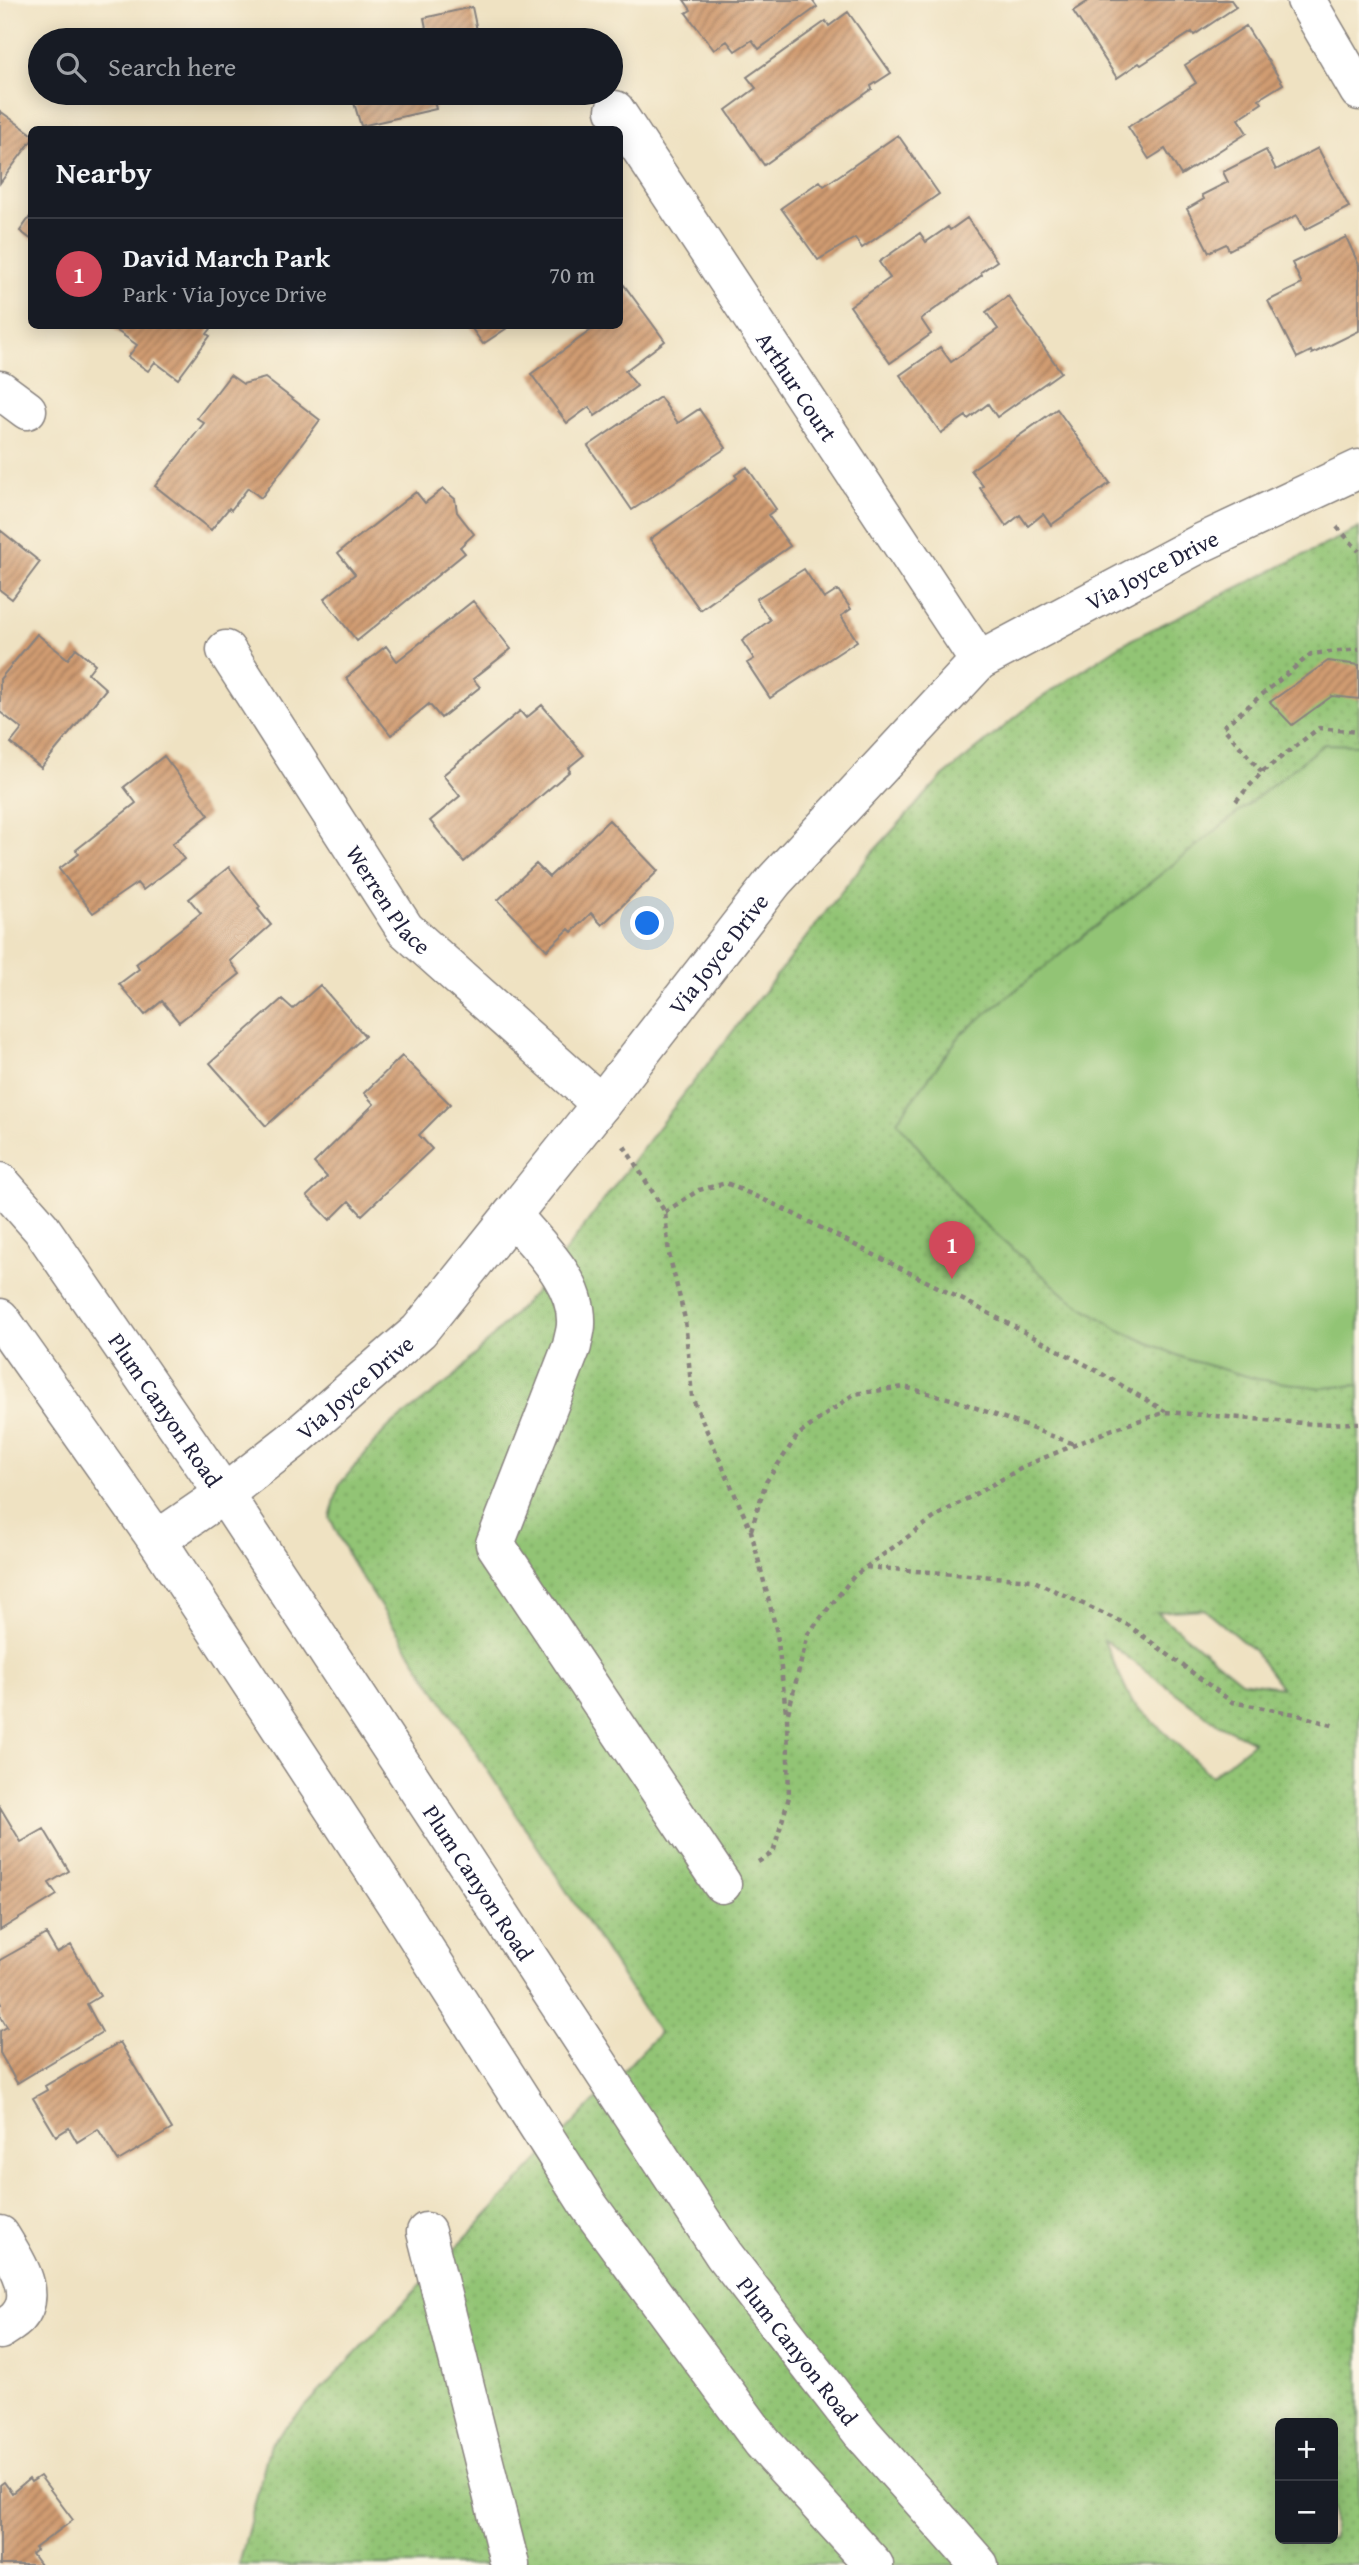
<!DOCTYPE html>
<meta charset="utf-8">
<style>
body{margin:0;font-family:"Gentium Book Plus",serif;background:#20242c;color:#f1f3f6}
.controls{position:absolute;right:21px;bottom:21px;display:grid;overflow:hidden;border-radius:10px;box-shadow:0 4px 18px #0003}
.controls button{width:63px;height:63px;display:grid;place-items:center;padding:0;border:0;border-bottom:2px solid #363941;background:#171b24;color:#f1f3f6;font:35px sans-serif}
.you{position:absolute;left:648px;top:924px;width:24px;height:24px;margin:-18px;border:5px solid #fff;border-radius:50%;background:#1a73e8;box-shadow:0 0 0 10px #1a73e833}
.badge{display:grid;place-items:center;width:46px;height:46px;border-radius:50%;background:#d1495b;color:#fff;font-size:23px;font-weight:700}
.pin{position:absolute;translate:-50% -58px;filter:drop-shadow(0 2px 4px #0008)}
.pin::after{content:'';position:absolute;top:37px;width:24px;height:21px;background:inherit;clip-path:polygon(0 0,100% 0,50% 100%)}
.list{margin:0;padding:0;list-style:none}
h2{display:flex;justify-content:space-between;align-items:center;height:91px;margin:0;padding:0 28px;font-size:30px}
h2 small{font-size:23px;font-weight:400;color:#9ea1a6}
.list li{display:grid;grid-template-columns:46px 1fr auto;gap:21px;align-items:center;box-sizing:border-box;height:112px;padding:0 28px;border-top:2px solid #363941}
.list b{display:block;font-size:26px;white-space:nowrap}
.list p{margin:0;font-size:23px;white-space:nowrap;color:#9ea1a6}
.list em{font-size:23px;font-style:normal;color:#9ea1a6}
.icon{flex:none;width:38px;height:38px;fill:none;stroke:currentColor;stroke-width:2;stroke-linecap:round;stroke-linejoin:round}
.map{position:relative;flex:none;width:1359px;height:2565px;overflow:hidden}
.search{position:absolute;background:#171b24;box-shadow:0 4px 18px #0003;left:28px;top:28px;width:595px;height:77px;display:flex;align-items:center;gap:18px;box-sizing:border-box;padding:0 24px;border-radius:38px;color:#9ea1a6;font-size:26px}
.panel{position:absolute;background:#171b24;box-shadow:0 4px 18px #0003;left:28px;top:126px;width:595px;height:203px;border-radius:10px}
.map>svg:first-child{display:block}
</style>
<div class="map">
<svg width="1359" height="2565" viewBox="0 0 1359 2565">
<defs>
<pattern id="grass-dots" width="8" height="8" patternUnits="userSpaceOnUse" patternTransform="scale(1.75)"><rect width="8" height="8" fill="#92c474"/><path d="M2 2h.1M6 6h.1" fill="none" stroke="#7ea865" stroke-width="1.8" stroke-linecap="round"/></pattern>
<pattern id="building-hatch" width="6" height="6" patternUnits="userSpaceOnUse" patternTransform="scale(1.75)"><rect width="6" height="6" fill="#d09b71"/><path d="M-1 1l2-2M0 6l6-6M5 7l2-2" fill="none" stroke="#a87e5e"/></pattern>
</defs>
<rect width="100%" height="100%" fill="#fcf5e5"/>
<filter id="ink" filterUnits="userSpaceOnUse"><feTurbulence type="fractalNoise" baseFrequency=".0143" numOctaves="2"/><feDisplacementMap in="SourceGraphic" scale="14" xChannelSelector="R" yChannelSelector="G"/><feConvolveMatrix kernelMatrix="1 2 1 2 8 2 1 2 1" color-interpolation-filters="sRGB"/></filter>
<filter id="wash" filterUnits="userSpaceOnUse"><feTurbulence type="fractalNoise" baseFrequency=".00686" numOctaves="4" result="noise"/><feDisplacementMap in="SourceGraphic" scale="28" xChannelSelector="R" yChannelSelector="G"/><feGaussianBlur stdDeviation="1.57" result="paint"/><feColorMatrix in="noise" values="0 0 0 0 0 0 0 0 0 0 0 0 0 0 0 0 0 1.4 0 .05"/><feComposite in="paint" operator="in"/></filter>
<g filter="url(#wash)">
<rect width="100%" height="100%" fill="#efe2c2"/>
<!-- grass -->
<path fill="url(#grass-dots)" stroke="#5a7358" stroke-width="2" fill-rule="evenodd" d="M1359 528V2565H239L270 2444 659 2033 349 1558 330 1518 339 1485 386 1429 452 1379 535 1292 656 1130 871 854 940 779 1032 704 1122 644ZM1204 1609 1253 1650 1281 1687 1241 1681 1156 1612ZM1103 1639 1219 1725 1254 1742 1211 1776 1132 1702ZM1280 2423H1333V2539H1280Z"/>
<!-- pitch -->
<path fill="#92c474" stroke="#5a7358" stroke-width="2" d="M1324 744 1359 745V1385L1321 1388 1257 1379 1186 1359 1119 1330 1066 1296 970 1211 897 1121 962 1033Z"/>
<g id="blocks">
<!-- building -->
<path fill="url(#building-hatch)" d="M684 0H812L817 7 759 49 752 40 735 51 727 41 714 50 686 13 691 10Z
M1090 0H1231L1236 7 1194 35 1192 32 1141 65 1139 63 1117 78 1073 11Z
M472 7 479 40H422L428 38 424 18Z
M848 12 891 73 871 86 872 89 764 165 726 110 756 88 747 77 826 21 829 26Z
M1246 26 1283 84 1259 99 1262 103 1238 119 1247 133 1181 175 1165 149 1149 159 1128 127 1196 83 1185 65Z
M351 93H432L436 109 361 126Z
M0 111 32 134V140L0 183Z
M898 135 939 194 862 248 855 238 818 260 781 208 820 181 824 186Z
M1318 148 1349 207 1305 230 1297 215 1229 250 1226 244 1209 252 1187 209 1204 199 1202 195 1228 182 1223 172 1266 150 1276 170Z
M32 214V240L20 231Z
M967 218 997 261 981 272 982 275 921 319 931 334 890 363 850 306 890 278 879 262 920 233 926 242 948 227 950 230Z
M1346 237 1359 265V331L1312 354 1311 351 1297 358 1268 301 1302 284 1292 263Z
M624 285 665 341 625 371 637 386 595 416 589 407 567 423 531 374 594 328 592 326H620V288Z
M1008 296 1061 372 997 417 988 404 968 419 966 416 941 433 900 375 940 347 951 362 998 329 986 312Z
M110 326H213L207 334 210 336 178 379 155 362 148 371 128 357 137 345Z
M470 326H510L483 344Z
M230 375 243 384 265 378 320 420 261 498 248 488 231 510 229 508 211 530 155 486 204 423 197 418Z
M660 397 678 423 699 409 726 448 632 510 588 446Z
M1057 409 1110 483 1051 525 1043 514 1028 526 1020 515 1006 526 980 488 983 486 971 470Z
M747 467 776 509 768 515 790 546 700 610 650 539 737 478 735 475Z
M443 489 455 499 457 512 474 534 460 547 465 553 357 641 324 599 355 574 338 553 416 492 425 503Z
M0 530 40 562 12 599 0 590Z
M804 569 824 599 838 590 851 609 841 616 857 641 770 698 747 663 754 659 742 641 770 620 756 599Z
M473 601 511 649 473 679 480 687 441 718 429 704 391 735 346 678 386 646 397 661Z
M37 634 68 659 76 648 95 664 88 673 106 689 41 768 11 743 22 729 0 712V679Z
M1328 661 1359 665V699L1332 696 1292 725 1270 702Z
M542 705 584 755 568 768 570 771 464 862 430 821 460 796 443 775 520 711 526 718Z
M164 756 209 815 172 844 184 859 143 890 137 883 93 913 59 869 79 854 76 850 136 803 124 787Z
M609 820 658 871 602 925 591 913 572 932 569 929 547 950 498 900 536 864 549 877Z
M229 867 260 907 258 909 271 925 230 961 240 974 179 1022 162 1001 145 1015 119 984 139 969 136 964 201 913 189 899Z
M320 985 365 1036 266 1126 210 1063 282 999 293 1009Z
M402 1056 450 1104 419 1135 432 1149 362 1215 349 1201 330 1220 307 1196 327 1177 314 1163 374 1104 364 1093Z
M0 1807 21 1842 44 1829 69 1871 49 1883 57 1895 0 1930Z
M46 1934 57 1953 71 1945 100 1996 87 2004 102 2032 17 2083 0 2053V2031L7 2027 0 2015V2005L2 2004 0 2000V1960Z
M120 2042 172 2129 118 2161 98 2129 77 2142 69 2128 56 2136 33 2098 47 2090 45 2086Z
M40 2476 73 2520 35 2548 37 2550 32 2554 40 2565H0V2485L4 2482 12 2493 29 2479 31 2482Z"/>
</g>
</g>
<g filter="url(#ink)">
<use href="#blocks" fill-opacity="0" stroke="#88827e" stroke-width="2"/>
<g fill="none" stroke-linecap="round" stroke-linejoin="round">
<defs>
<g id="minor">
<path d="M1306 0 1359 91"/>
<path id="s1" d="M615 110 979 661"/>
<path d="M0 390 27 410"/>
<path id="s2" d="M226 650 405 929 601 1104"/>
<path d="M512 1215C538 1246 578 1281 576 1324 576 1331 573 1339 572 1346L495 1544 722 1884"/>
<path id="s3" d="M157 1540 224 1494 292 1441 419 1331 601 1104 774 881 979 661 1201 543 1359 469"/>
<path d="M426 2232 510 2565"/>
<path d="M0 2235C13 2257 40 2292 18 2317 14 2322 6 2326 0 2330"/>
</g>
<g id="major">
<path id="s4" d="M0 1182 41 1228 224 1494 724 2255 862 2433 979 2565"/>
<path d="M0 1318 157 1540 402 1913 589 2206 762 2442 874 2565"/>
</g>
</defs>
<!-- minor casing -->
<use href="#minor" stroke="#88827e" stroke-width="41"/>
<!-- major casing -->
<use href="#major" stroke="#88827e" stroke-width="41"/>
<!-- path -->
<path stroke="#88827e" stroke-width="4.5" stroke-dasharray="5 5" stroke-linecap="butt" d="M1337 527 1359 551
M1262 772 1223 727 1311 654 1359 649
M1236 801 1262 772 1319 728 1359 732
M624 1146 665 1212 669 1254 685 1319 692 1397 751 1531 777 1633 786 1712
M665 1212 699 1190 726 1183 778 1206 975 1306 1092 1368 1165 1411
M751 1530 766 1482 798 1435 854 1394 904 1387 955 1400 1074 1444
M866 1567 1032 1580 1128 1625 1232 1702 1295 1714 1335 1726
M758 1862 773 1853 789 1797 787 1717 808 1634 854 1576 866 1567 938 1515 1029 1464 1113 1429 1166 1412 1315 1424 1359 1423"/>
<!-- minor -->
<use href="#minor" stroke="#fff" stroke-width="38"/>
<!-- major -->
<use href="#major" stroke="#fff" stroke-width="38"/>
</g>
</g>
<g text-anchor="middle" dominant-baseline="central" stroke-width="5" stroke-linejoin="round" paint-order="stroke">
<!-- street labels -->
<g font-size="23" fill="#22223b" stroke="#fcf5e5">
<text stroke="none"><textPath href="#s1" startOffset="331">Arthur Court</textPath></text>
<text stroke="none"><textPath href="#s3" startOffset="1405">Via Joyce Drive</textPath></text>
<text stroke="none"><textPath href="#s2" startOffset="298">Werren Place</textPath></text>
<text stroke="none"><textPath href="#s3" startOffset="817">Via Joyce Drive</textPath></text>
<text stroke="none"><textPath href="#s3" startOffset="250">Via Joyce Drive</textPath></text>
<text stroke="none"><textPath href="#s4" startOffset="282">Plum Canyon Road</textPath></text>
<text stroke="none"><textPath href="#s4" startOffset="849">Plum Canyon Road</textPath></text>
<text stroke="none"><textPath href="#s4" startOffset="1416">Plum Canyon Road</textPath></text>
</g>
</g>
</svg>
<div class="controls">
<button>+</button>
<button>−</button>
</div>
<div class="you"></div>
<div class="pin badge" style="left:952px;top:1279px">1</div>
<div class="search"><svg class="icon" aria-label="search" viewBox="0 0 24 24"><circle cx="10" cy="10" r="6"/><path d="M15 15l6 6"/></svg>Search here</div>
<section class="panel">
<h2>Nearby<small></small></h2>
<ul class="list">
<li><span class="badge">1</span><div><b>David March Park</b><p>Park · Via Joyce Drive</p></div><em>70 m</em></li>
</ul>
</section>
</div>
